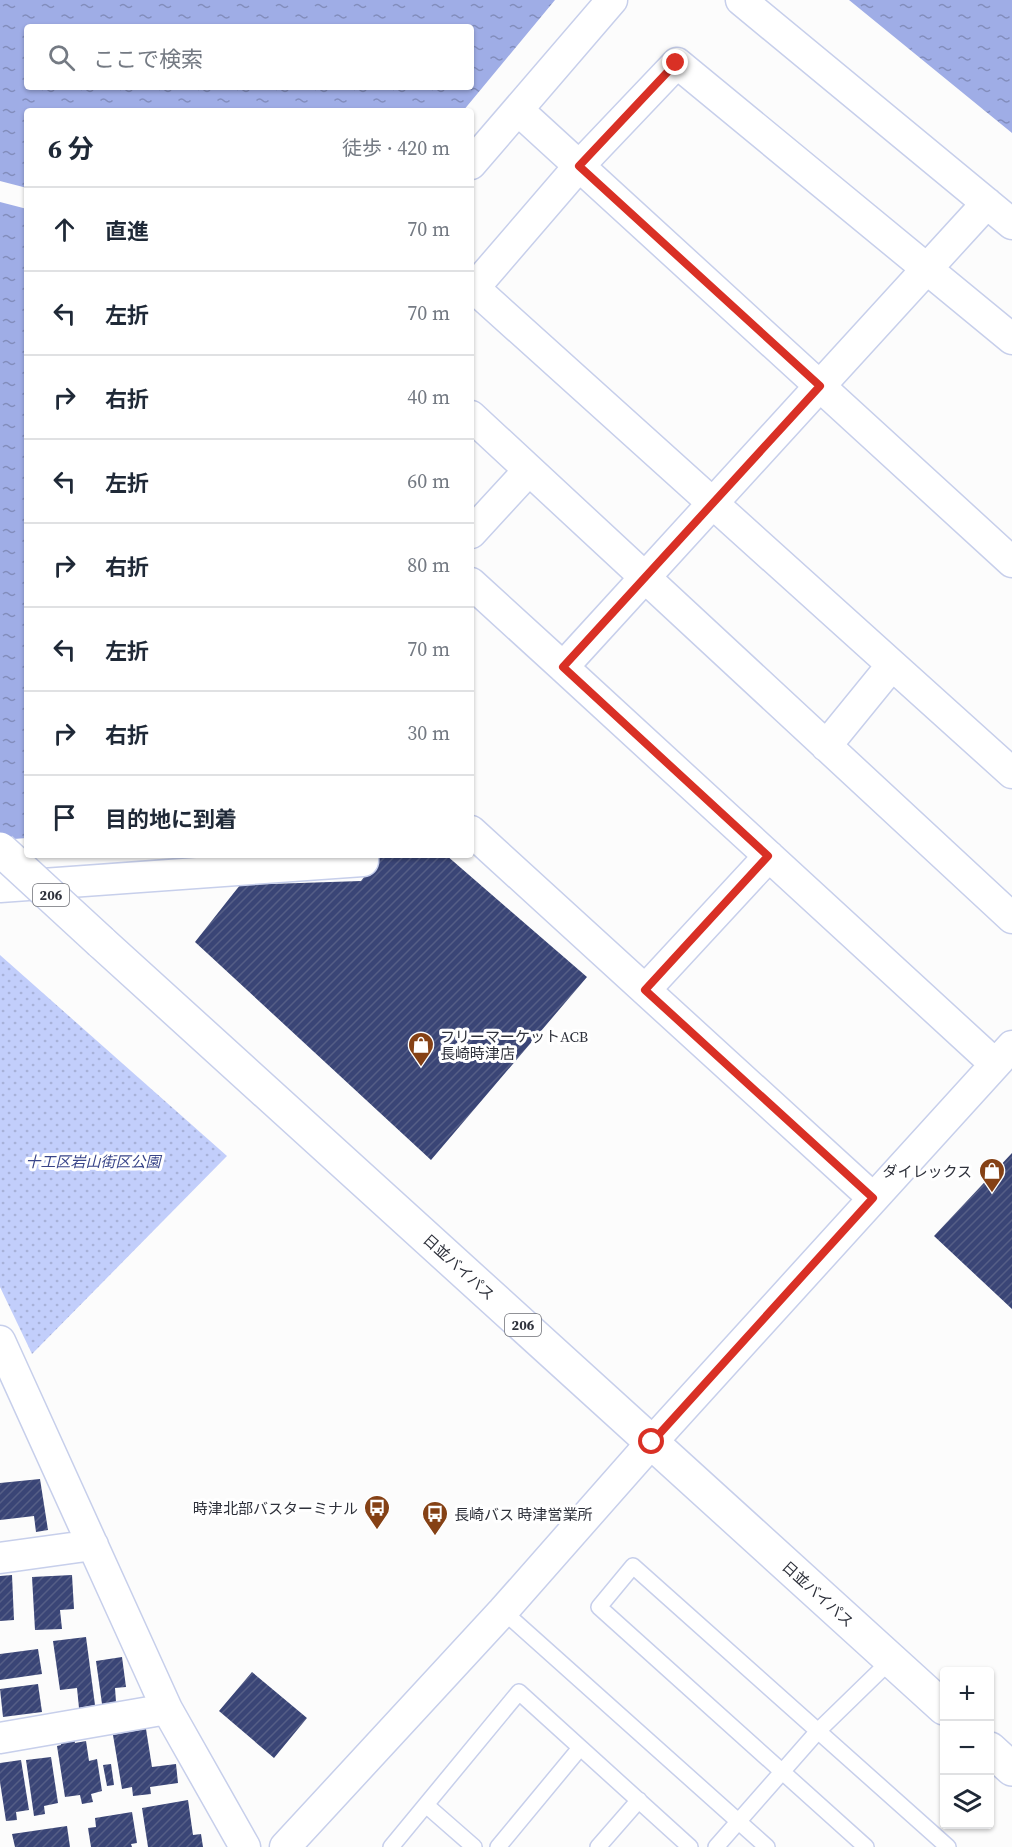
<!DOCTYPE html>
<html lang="ja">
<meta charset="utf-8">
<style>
body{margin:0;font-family:"Source Serif 4","Noto Sans JP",serif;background:#f6f6f7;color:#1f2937}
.controls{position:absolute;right:18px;bottom:18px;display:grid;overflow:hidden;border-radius:6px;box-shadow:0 2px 4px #0004}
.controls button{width:54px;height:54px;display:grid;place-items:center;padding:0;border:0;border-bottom:2px solid #e0e1e3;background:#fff;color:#1f2937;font:30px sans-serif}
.stop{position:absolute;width:18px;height:18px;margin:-14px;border:4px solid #d93025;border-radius:50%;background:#fff}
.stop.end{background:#d93025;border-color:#fff;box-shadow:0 2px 6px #0008}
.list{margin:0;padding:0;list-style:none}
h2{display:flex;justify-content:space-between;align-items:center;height:78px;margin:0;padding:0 24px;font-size:26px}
h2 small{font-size:20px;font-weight:400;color:#747a83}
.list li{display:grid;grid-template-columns:39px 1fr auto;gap:18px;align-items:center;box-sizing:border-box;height:84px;padding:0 24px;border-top:2px solid #e0e1e3}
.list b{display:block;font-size:22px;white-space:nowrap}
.list em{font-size:20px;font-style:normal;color:#747a83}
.icon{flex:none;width:33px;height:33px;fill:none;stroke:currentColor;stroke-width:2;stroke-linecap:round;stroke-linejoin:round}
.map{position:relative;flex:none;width:1012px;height:1847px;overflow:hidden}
.search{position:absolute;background:#fff;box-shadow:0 2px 4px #0004;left:24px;top:24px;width:450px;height:66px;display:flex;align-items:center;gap:15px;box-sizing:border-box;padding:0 21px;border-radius:6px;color:#747a83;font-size:22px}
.panel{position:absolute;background:#fff;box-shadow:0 2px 4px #0004;left:24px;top:108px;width:450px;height:750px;border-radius:6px}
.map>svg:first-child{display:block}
</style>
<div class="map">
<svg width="1012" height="1847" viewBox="0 0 1012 1847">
<defs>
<pattern id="grass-dots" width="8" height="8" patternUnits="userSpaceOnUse" patternTransform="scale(1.5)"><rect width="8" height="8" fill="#c2cefb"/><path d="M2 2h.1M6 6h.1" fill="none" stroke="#a7b1d8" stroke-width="1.8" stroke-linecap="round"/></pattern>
<pattern id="water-ripples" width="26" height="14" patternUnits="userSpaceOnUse" patternTransform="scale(1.5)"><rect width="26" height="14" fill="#9fade6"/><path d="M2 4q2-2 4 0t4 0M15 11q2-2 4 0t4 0" fill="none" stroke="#828dbc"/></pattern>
<pattern id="building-hatch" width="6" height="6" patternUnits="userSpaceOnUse" patternTransform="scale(1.5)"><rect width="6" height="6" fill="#3a4576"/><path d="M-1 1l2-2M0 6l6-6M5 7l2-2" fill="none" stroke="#555e86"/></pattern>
</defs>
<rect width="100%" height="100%" fill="#fcfcfc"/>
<!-- grass -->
<path fill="url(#grass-dots)" d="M0 955 227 1156 32 1354 0 1287Z"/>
<!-- water -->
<path fill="url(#water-ripples)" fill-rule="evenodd" d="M0 0H555L463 111H27V838L0 840ZM27 27H471V87H27Z
M849 0H1012V133Z"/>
<!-- pier -->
<path fill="#fcfcfc" d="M0 181 27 188V209L0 202Z"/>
<!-- building -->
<path fill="url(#building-hatch)" d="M381 855H446L587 977 431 1160 195 942 240 885 361 881Z
M1012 1153V1309L934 1236Z
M40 1479 48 1530 36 1532 34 1516 0 1520V1483Z
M12 1575 14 1620 0 1621V1576Z
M72 1575 74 1609 60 1610 62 1629 35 1630 32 1577Z
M86 1637 95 1705 79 1708 77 1688 60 1690 53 1641Z
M38 1649 42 1674 0 1680V1654Z
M122 1657 126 1687 115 1688 116 1702 102 1704 96 1661Z
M252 1672 307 1718 274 1758 219 1711Z
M38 1684 42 1712 3 1717 0 1689Z
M146 1729 152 1767 176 1764 178 1783 150 1787 151 1794 133 1796 132 1787 122 1789 113 1735Z
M74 1736 75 1743 86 1741 89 1761 97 1759 102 1791 91 1794 93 1802 82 1804 80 1795 65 1797 57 1746 61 1745 60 1738Z
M51 1757 58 1803 44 1806 45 1814 34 1816 26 1760Z
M21 1760 29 1810 16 1812 17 1820 6 1821 0 1782V1763Z
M111 1764 114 1785 107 1786 103 1765Z
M188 1800 193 1835 201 1834 203 1847H148L142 1808Z
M132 1812 137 1843 131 1844 132 1847H91L88 1828 96 1827 95 1818Z
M67 1826 70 1847H15L12 1834Z"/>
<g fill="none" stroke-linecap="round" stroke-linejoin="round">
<defs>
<path id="lane" d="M503 1611 767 1847
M426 1805 474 1847
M391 1847 519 1692 690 1847
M498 1847 580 1748
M598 1847 639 1800
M716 1847 818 1731 891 1660
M866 1847 599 1607 633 1566 948 1847"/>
<path id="street" d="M741 0 1012 224
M518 110 1012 562
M471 164 612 0
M987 203 563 667 995 1064
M1012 339 677 63 579 166 474 288 1012 773
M471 416 1012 918
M471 533 529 470
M471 583 563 667
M826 746 892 665
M471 831 873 1198
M0 887 363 861V855
M645 990 769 856
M0 1341 167 1709 245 1847
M0 1558 93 1545
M0 1738 167 1709
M285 1847 503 1611 652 1442 1012 1046"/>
<path id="highway" d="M101 942 944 1708
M990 1749 1012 1769"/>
</defs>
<!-- lane casing -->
<use href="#lane" stroke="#c7cfeb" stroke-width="18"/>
<!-- street casing -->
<use href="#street" stroke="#c7cfeb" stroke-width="33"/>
<!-- highway casing -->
<use href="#highway" stroke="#c7cfeb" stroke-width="36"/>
<!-- lane -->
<use href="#lane" stroke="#fff" stroke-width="15"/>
<!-- street -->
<use href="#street" stroke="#fff" stroke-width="30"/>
<!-- highway -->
<use href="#highway" stroke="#fff" stroke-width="33"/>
<defs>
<path id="highway-bridge" d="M0 849 101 942"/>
</defs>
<!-- highway-bridge casing -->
<use href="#highway-bridge" stroke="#c7cfeb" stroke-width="36" stroke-linecap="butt"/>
<!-- highway-bridge -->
<use href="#highway-bridge" stroke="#fff" stroke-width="33"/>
</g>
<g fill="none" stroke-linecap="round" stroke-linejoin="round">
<!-- route -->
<path stroke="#d93025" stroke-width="8" d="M652 1442 873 1198 645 990 768 856 563 667 820 386 579 166 676 63"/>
</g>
<!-- icons -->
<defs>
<symbol id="shop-pin" viewBox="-11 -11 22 30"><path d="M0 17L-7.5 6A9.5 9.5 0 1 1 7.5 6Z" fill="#854115" stroke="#fff"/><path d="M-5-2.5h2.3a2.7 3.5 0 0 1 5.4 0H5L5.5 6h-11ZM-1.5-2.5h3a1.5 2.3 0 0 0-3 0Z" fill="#fff"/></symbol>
<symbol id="bus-pin" viewBox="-11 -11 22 30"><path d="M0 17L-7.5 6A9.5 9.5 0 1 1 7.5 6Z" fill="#854115" stroke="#fff"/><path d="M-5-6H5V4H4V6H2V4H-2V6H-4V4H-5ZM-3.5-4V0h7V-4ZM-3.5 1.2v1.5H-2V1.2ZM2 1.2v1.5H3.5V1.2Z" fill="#fff"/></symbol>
</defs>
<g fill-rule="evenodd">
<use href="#shop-pin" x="406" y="1030" width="30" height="40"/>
<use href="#shop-pin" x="977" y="1156" width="30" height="40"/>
<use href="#bus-pin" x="362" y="1493" width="30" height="40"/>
<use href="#bus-pin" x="420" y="1499" width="30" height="40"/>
</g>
<g text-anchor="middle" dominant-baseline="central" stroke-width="6" stroke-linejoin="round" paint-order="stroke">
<!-- shield labels -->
<g fill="#fff" stroke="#6d6f76" stroke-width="1.5">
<rect x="33" y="884" width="36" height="22" rx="4.5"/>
<rect x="505" y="1314" width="36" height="22" rx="4.5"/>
</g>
<g font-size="14" font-weight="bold" fill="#2e313b">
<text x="51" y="895">206</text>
<text x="523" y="1325">206</text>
</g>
<!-- poi labels -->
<g font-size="15" fill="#2e313b" stroke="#fff" text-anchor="start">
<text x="440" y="1036">フリーマーケットACB<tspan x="440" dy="17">長崎時津店</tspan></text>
<text x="972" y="1171" text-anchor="end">ダイレックス</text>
<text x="358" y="1508" text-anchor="end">時津北部バスターミナル</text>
<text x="454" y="1514">長崎バス 時津営業所</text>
</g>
<!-- park labels -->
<g font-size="15" font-style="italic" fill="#394589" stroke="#fff">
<text x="93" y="1161">十工区岩山街区公園</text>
</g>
<!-- street labels -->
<g font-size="15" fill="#2e313b" stroke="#fff">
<text transform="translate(459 1267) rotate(42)">日並バイパス</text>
<text transform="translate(818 1594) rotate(42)">日並バイパス</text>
</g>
</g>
</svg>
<div class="controls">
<button>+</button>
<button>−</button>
<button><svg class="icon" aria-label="layers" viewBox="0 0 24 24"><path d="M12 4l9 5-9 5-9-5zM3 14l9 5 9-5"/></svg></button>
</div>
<div class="stop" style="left:652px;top:1442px"></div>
<div class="stop end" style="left:676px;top:63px"></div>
<div class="search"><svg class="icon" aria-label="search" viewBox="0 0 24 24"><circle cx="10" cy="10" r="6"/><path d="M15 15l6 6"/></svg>ここで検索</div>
<section class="panel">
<h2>6 分<small>徒歩 · 420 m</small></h2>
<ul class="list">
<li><svg class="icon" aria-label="ahead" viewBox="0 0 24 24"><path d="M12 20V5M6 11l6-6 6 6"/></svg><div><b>直進</b></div><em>70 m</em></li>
<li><svg class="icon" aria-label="left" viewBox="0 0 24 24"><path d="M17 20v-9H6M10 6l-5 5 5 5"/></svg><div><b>左折</b></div><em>70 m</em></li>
<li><svg class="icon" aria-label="right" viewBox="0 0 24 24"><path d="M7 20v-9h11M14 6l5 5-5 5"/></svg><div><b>右折</b></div><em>40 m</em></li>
<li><svg class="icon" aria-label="left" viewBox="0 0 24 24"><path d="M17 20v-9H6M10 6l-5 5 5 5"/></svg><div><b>左折</b></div><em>60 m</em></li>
<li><svg class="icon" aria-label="right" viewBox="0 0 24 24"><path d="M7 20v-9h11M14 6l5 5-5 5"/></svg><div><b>右折</b></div><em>80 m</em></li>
<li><svg class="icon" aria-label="left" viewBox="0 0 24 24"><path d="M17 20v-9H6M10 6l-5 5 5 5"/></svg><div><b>左折</b></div><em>70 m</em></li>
<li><svg class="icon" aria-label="right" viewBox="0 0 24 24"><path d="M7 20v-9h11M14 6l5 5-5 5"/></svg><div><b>右折</b></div><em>30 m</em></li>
<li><svg class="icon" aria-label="arrive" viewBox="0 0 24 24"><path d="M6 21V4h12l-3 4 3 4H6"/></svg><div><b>目的地に到着</b></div></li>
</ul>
</section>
</div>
